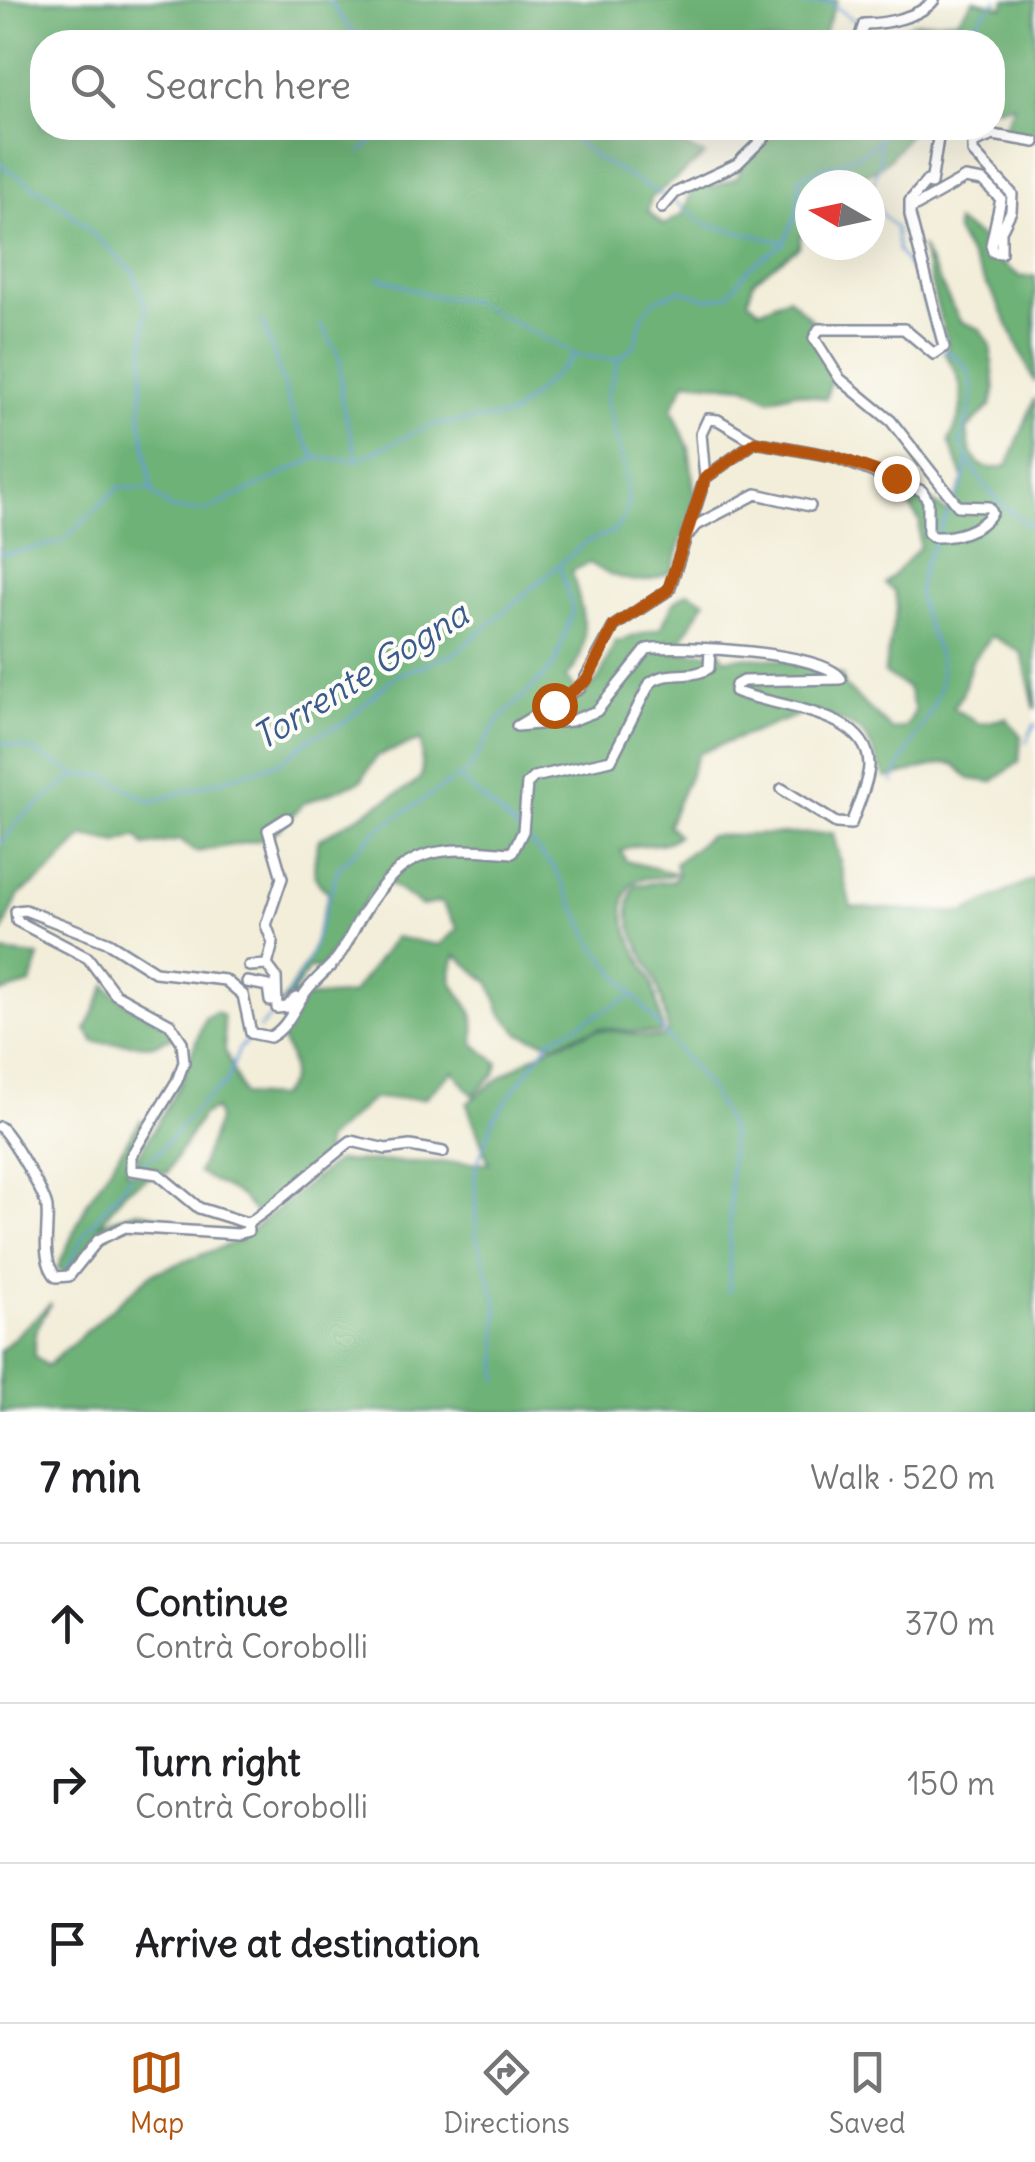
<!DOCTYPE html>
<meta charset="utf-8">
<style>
body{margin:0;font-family:Delius,sans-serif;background:#f6f6f6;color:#202124}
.compass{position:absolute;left:795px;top:170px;width:90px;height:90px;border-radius:50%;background:#fff;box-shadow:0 10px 40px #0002;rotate:279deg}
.stop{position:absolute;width:30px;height:30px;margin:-22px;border:8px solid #b45309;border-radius:50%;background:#fff}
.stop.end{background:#b45309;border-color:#fff;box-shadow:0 2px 10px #0008}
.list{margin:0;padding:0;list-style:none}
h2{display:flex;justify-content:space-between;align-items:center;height:130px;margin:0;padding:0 40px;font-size:42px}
h2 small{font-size:32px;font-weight:400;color:#757577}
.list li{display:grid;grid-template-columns:65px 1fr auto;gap:30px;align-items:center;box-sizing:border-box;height:160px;padding:0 40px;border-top:2px solid #e0e0e0}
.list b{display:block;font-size:38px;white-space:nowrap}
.list p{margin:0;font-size:32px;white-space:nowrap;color:#757577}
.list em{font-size:32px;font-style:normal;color:#757577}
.icon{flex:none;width:55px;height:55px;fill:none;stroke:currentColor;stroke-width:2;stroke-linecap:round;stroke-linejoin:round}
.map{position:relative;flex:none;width:1035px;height:1412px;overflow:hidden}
.search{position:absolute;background:#fff;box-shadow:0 10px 40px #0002;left:30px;right:30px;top:30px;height:110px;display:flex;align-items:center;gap:25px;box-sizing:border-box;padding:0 35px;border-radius:40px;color:#757577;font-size:38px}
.sheet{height:610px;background:#fff}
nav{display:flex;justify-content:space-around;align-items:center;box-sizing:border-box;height:140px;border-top:2px solid #e0e0e0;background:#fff;font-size:28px;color:#757577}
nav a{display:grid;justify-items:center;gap:5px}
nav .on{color:#b45309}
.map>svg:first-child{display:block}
</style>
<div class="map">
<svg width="1035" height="1412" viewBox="0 0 1035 1412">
<rect width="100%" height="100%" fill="#fdfcf7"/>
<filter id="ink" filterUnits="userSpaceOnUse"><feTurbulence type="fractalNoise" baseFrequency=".01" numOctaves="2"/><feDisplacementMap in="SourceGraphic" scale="20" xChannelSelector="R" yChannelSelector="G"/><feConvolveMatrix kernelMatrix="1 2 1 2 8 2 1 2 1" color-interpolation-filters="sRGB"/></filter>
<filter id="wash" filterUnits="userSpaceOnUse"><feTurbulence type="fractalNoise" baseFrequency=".0048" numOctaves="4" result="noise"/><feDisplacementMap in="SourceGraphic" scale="40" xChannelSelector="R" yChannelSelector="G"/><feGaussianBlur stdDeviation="2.25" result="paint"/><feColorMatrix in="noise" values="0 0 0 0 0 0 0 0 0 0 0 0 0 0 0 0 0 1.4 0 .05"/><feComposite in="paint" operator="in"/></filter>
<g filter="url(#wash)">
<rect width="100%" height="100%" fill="#f3eeda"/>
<!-- forest -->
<path fill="#6eb277" stroke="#44706a" stroke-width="2.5" d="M0 0H837L821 42H42V128H666L660 136 705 155 651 198 648 211 663 225 683 214 692 190 707 182 712 188 738 177 740 170 735 169 780 131 913 128C897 151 882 175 851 178 838 179 831 176 820 185H810L799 247 754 280 748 300 760 310 788 297 815 323 812 337 832 374 826 399 795 392 770 399 745 386 686 381 672 408 689 449 695 496 672 571C641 588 618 581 589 563L572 571C581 611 597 645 566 678L582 697 600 677 615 642 661 628 673 603 688 592 705 601 674 653 720 652 725 659C765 653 804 664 842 675L845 686 892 730 906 727 915 711 908 688 884 673 897 607 895 592 885 584 919 548 920 522 894 481 918 491 948 513 964 480 949 441C966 409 967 383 944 353L948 346 921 246 960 321 980 329 990 345 995 389 991 405 967 429C969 455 978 477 1008 465L1035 398V709L1022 653 992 636 972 661 962 695 953 708 980 724 1006 718 1021 736 1019 762 992 782 970 779 954 764 944 763 887 778C877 766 876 754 868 741 857 722 828 718 809 711L699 753 668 825 678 835C661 852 640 839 621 851L626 861 675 873C663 882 641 873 631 885 609 915 642 957 652 983 657 998 659 1015 663 1030L659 1034 600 1028 557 1045 520 1034 501 1013 490 983 456 955C444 984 458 989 472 1012 476 1021 474 1034 474 1044L498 1063 495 1074 473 1095 453 1071 425 1098 372 1099 325 1141 326 1153 256 1214 241 1196 198 1173 218 1120 215 1109 202 1115 167 1173 137 1166 136 1160 180 1084 205 1018 216 1012 223 1016 225 1050 243 1095 278 1097C298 1079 294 1062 281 1038L303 998 352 994 395 937 439 945 458 929 441 902 422 906 390 884 375 887 321 969 309 968 292 995 300 997 281 1005 310 956 329 892C308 880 314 861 319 839L414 784 422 775 421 740 377 756 361 781 304 803 278 830 260 840 196 852 181 840 144 846 137 836 118 843 84 836 50 872 19 895 0 937Z
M974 0 1003 7 1005 0H1035V139L1001 133 1014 105 993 108 992 42H894L895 31 913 23 957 20Z
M956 222 988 242 996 259 1021 277 1035 276V383L999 305 956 232Z
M833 833 851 907 963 913 1035 878V1412H0V1351L51 1303 35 1332V1356L47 1366 151 1274 238 1241 336 1161 489 1163 467 1104C492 1081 566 1030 601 1030 622 1029 641 1039 662 1037L668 1032C665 1014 661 994 654 977 642 949 617 917 635 885L673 881 678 874 675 864 709 836Z
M0 952 39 956 31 984 0 993Z
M106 985C131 1015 156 1012 176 1036L153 1045 95 1042 86 1030Z
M141 1120 146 1130 126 1171 150 1177 125 1191 100 1224 137 1211 171 1219 168 1224C118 1217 97 1234 68 1273L57 1269 88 1201Z"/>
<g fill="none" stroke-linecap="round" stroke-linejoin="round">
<!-- stream -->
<path stroke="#689ed5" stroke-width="2.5" d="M328 0 351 30 371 42
M790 0 806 5 830 2 860 25
M867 29 892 42
M924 42 960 38 997 0
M560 128 596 158 667 198
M878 142 881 158 872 188 881 213 895 228 898 251 916 278 936 336
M361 152 386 128
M0 164 62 205 133 271 146 308 141 419 152 490
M674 201 705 224 782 242
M378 277 433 296 472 301 575 354
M263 322 296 424 316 458
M321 324 340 358 342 404 358 460
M945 351C986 366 971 412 960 443 979 483 998 506 1035 529
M937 535 963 484 968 460
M0 552 8 554 62 542 119 487 148 489 171 509 206 511 316 458 358 460 430 425 511 416 575 355 617 360
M0 742 31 750 76 774
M1026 742 1035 724
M77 775 105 776 151 802 283 761 312 737 344 723 395 676 454 654 586 542 615 531 628 508 625 472 606 399 618 360 635 344 643 314 655 300 681 290 709 299 728 295 750 267 784 243 797 212 800 178C833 157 862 167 888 128
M460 779 519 831
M893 783C904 748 932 719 940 685 947 654 921 625 919 595 918 576 927 559 934 542
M525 837 555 869 595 947 711 1091 731 1131 729 1293
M0 845 22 817 76 776
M284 1003 310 956 338 868 378 829 469 770 498 721 554 666 573 611 560 567
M259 1029 274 1013
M138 1166 158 1153 201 1103 227 1082 239 1049 252 1036
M64 1274 87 1230 132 1175
M498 1381 497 1303 476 1235 475 1170 494 1118 551 1039 632 996"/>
</g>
</g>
<g filter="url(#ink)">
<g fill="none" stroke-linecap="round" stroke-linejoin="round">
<defs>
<path id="minor" d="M858 42 864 24C886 24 920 17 934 0
M931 184 938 138
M662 208 675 193 737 164 774 128
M912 208 965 178 983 181 1001 199 991 245 993 252 1001 253V231L1011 211 1012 194 973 152V143L993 135 1035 142
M705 478 755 442
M688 535 695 526 756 494 810 506
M782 789 836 823 851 824C856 810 869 781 869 765 869 710 771 707 735 691L736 685 743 681 841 679C826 652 679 644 647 649L597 711 571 721 517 726 580 688 614 626 669 590 705 478 701 434 708 419 718 420 755 442 832 456 922 491 928 501V533L933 537C954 538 980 531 992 513L989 507 958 506 891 421 840 379 814 338 819 329H904L934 354 944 347 910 215V201L927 181
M267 965 273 943 266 925 282 878 268 830 287 818
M267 965 276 977 277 1008 287 1007 296 997
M249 966 267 965
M247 982 268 986 270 1001
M0 1127C10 1135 46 1196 47 1208 49 1232 40 1257 56 1277L69 1276 98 1240 125 1227 238 1234 248 1231 247 1223
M247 1223 199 1208 158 1174 131 1170V1156L177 1081 184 1062 182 1042 170 1024 115 994 88 958 17 921 16 911 25 910 109 943 155 972 225 980 243 995 251 1033 270 1037C289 1027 295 1005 308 989 316 979 326 971 335 961 346 948 353 929 362 915 405 845 437 846 512 853L523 831 527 784 534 777 611 760 650 683C666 669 691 680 709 668L710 650
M247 1223C257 1221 333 1154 351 1141L386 1149 410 1146 443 1152"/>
</defs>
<!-- minor casing -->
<use href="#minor" stroke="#878e9c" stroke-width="14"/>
<!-- minor -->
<use href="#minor" stroke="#fff" stroke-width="9"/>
</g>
</g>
<g fill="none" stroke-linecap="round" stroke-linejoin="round" filter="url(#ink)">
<!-- route -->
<path stroke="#b45309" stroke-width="12" d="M554 705 587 680 614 626 668 590 705 478 755 442 832 456 896 478"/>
</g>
<g text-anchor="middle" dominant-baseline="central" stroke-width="8" stroke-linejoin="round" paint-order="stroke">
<!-- water labels -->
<g font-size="35" font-style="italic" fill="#3a5b8e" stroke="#fdfcf7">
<text transform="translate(360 675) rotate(-32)">Torrente Gogna</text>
</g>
</g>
</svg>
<svg class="compass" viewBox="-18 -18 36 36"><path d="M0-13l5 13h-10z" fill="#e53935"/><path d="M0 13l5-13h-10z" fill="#757577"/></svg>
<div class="stop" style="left:554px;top:705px"></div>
<div class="stop end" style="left:896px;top:478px"></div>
<div class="search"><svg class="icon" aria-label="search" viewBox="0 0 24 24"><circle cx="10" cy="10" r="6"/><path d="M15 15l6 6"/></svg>Search here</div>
</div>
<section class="sheet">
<h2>7 min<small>Walk · 520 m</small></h2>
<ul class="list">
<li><svg class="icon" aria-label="ahead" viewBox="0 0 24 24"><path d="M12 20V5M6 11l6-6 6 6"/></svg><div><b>Continue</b><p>Contrà Corobolli</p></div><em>370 m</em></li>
<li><svg class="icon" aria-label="right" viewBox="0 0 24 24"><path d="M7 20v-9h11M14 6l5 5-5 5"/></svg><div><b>Turn right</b><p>Contrà Corobolli</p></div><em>150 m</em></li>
<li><svg class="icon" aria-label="arrive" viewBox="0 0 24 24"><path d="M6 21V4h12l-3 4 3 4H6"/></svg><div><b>Arrive at destination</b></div></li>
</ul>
</section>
<nav>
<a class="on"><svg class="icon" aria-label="map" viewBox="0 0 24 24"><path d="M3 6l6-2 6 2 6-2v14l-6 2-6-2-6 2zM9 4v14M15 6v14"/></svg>Map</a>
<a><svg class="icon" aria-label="directions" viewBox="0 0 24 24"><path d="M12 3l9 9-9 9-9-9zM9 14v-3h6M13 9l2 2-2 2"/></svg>Directions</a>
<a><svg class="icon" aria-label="saved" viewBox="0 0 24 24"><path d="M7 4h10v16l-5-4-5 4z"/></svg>Saved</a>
</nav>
